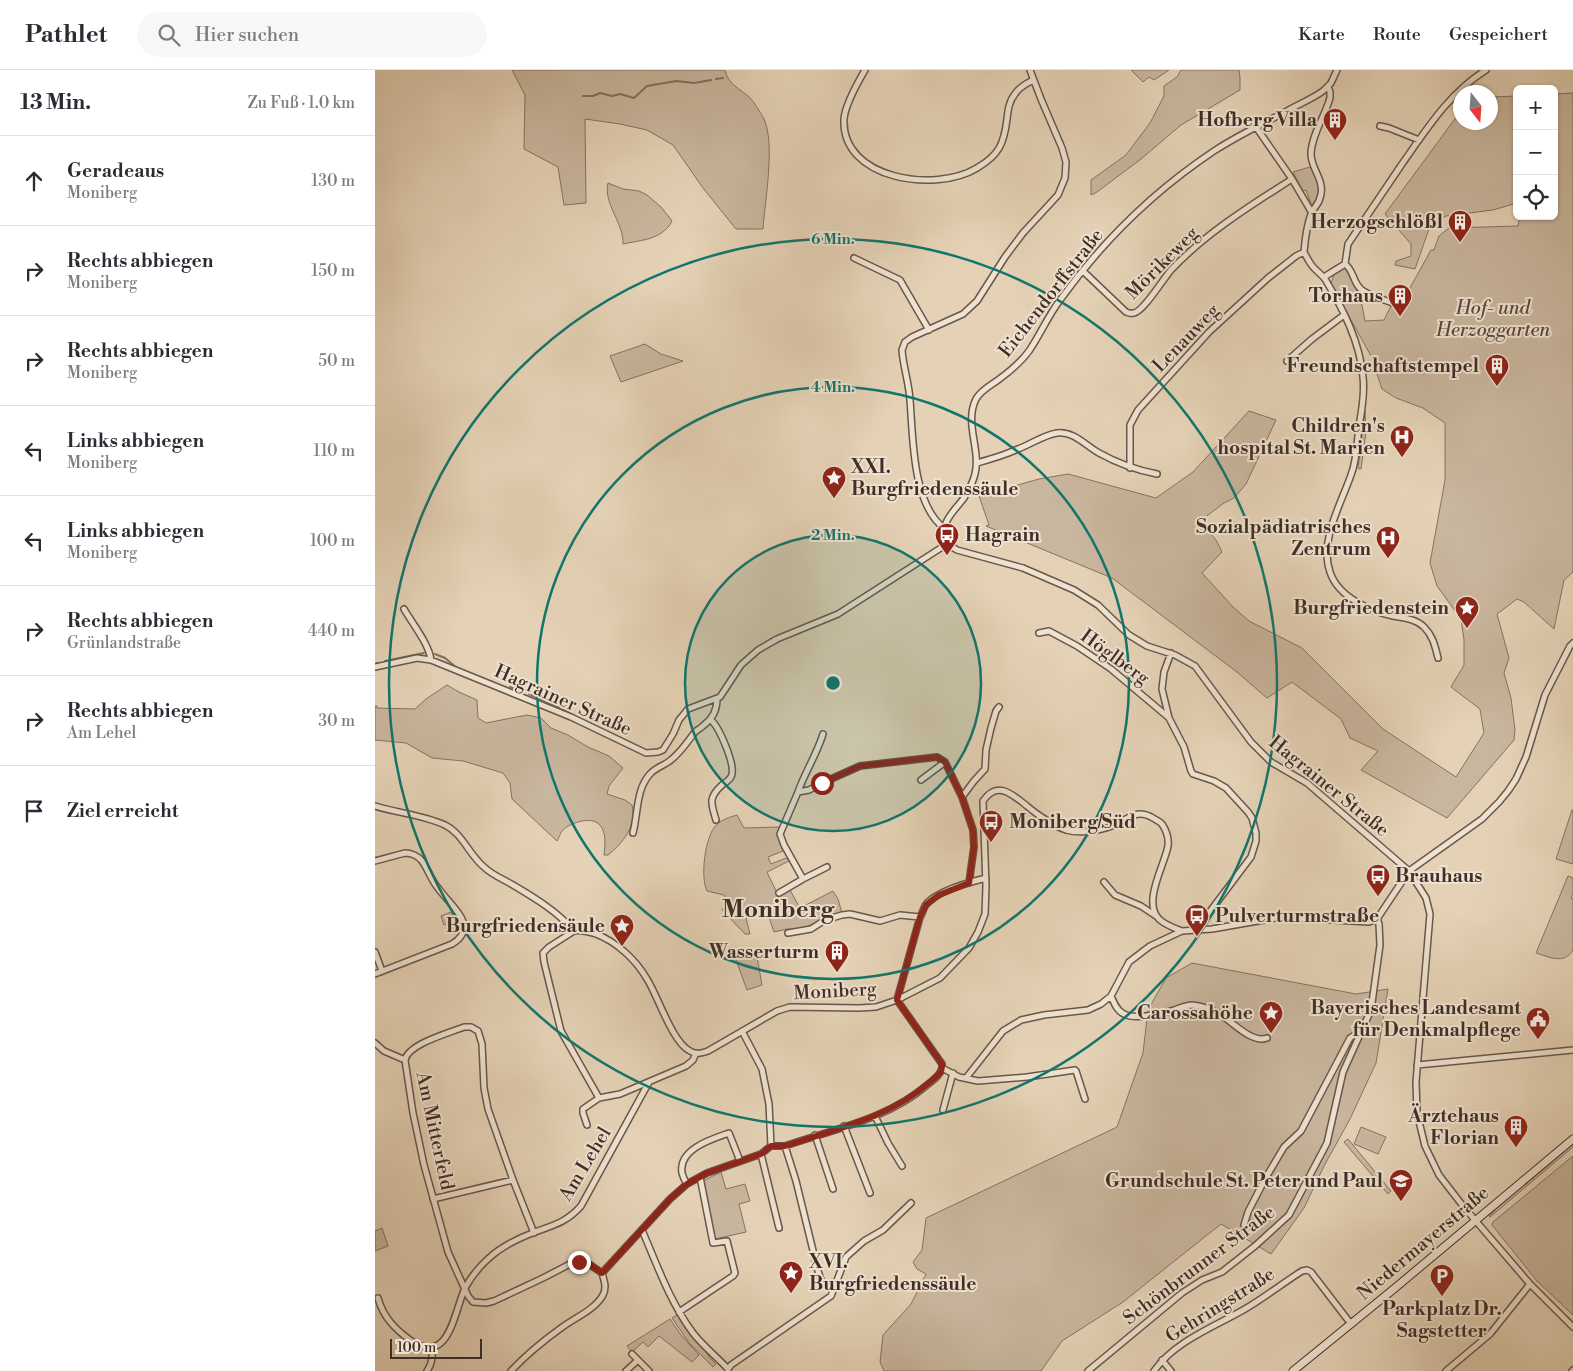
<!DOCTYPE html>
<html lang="de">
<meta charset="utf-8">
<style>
body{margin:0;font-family:"Libre Bodoni",serif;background:#f7f7f7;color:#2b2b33}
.controls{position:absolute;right:15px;top:15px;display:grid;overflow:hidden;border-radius:8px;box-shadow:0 1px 4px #0004}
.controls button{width:45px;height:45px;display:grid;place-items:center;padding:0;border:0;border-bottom:1px solid #e1e1e2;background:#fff;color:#2b2b33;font:25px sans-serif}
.compass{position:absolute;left:1078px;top:15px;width:45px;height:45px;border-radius:50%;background:#fff;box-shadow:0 1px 4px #0004;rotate:163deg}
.scale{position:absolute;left:15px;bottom:12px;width:92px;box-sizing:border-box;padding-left:5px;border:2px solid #402e27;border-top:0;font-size:14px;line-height:18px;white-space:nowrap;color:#402e27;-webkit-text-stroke:4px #eee2d0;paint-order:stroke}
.stop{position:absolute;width:15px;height:15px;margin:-11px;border:4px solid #8f2418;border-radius:50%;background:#fff}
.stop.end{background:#8f2418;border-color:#fff;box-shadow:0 1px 5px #0008}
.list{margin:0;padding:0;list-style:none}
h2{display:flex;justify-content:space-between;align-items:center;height:65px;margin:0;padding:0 20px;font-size:21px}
h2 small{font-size:16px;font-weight:400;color:#7c7c81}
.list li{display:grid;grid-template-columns:32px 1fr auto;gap:15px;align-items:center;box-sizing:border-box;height:90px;padding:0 20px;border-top:1px solid #e1e1e2}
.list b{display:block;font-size:19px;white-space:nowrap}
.list p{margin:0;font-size:16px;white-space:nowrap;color:#7c7c81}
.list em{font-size:16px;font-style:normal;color:#7c7c81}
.icon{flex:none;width:28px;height:28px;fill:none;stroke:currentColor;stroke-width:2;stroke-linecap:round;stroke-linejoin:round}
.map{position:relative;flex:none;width:1198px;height:1301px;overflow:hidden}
header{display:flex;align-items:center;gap:30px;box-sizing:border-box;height:70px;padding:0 25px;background:#fff;border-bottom:1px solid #e1e1e2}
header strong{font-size:24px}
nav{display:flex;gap:28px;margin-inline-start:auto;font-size:18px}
.search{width:350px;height:45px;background:#f7f7f7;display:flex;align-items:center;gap:12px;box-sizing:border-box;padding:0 18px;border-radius:28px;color:#7c7c81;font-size:19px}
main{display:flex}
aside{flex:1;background:#fff}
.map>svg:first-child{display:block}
</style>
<header>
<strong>Pathlet</strong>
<div class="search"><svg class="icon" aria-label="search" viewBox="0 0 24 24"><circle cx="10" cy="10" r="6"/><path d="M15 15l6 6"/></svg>Hier suchen</div>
<nav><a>Karte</a><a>Route</a><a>Gespeichert</a></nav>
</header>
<main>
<aside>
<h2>13 Min.<small>Zu Fuß · 1.0 km</small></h2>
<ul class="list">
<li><svg class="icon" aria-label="ahead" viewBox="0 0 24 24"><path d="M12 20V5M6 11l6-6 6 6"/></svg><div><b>Geradeaus</b><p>Moniberg</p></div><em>130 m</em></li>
<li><svg class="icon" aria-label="right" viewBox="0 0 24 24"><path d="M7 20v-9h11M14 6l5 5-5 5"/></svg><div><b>Rechts abbiegen</b><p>Moniberg</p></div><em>150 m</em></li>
<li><svg class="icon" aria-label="right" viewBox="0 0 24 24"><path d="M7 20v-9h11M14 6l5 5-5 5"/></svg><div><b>Rechts abbiegen</b><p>Moniberg</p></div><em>50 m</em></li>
<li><svg class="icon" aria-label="left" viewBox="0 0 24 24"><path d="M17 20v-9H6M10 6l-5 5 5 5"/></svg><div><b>Links abbiegen</b><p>Moniberg</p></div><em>110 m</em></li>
<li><svg class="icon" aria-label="left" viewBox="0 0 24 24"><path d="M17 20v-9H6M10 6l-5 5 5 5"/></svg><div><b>Links abbiegen</b><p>Moniberg</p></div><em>100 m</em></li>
<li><svg class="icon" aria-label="right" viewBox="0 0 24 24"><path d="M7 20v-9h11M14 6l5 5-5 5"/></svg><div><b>Rechts abbiegen</b><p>Grünlandstraße</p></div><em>440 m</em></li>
<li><svg class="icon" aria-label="right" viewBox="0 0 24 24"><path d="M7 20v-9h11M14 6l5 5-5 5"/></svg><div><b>Rechts abbiegen</b><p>Am Lehel</p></div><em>30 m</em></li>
<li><svg class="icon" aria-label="arrive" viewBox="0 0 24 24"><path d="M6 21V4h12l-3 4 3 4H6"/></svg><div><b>Ziel erreicht</b></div></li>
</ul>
</aside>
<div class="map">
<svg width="1198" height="1301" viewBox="0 0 1198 1301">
<rect width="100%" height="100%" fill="#e5d2b6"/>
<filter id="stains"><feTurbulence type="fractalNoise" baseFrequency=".004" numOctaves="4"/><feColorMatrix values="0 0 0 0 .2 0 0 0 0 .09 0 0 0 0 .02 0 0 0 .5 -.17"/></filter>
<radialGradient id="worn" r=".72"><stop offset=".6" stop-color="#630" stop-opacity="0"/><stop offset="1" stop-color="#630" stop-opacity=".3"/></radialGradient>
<!-- green -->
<path fill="#c9b69e" stroke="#847262" d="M137 0H350C353 15 365 18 375 28 380 33 384 41 388 47 401 71 390 130 388 159H361L328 118 298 75 272 60 245 54 210 49 211 133 189 135 183 97 149 79 150 25Z
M756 0H794L779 10 774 7 768 12Z
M806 0H864L865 8V20L806 55 766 89 722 122 716 125V110L751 85 775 53 789 26V16L802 7Z
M1198 23V502L1189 510 1179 559 1149 532 1142 529 1122 544 1134 588 1129 603 1136 628 1140 660 1139 670 1072 748 986 700 1003 681 975 668 966 649 917 612 892 628 862 602 737 508 611 456 614 455 604 426 664 409 693 404 781 428 818 402 874 341 901 350 871 414 859 428 849 433 825 451 841 470 847 482 827 503 858 537 874 551 927 578 1008 659 1081 707 1109 663 1105 639 1076 617 1089 595V570L1086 549 1062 516 1055 493 1070 410V353L1048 338 1021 328 1007 319 996 286 956 214C958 205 962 198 972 199L986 230 990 251 1009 250 1022 224 1031 225 1056 180H1059L1064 166 1074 158 1143 156 1145 146H1179V24Z
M1142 26V133L1118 140 1071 146 1063 150 1055 156 1040 199 1020 195 1021 191 1036 186V174L1010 144 1085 42 1086 52H1116V27Z
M938 96C943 110 949 124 938 135L936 134 931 120 928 121 918 102Z
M233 113 248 119 264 121 272 125 286 137 297 151C287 170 266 170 248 174 249 153 228 134 233 113Z
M270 274 286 284 308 291 246 312 235 286Z
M990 341 991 362 986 399H984L983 398Z
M72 615 84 622 102 630 103 648 111 653 152 645 166 648 176 658 193 665 213 677 234 686 248 698 234 716 232 724 250 730 257 735C262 756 248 773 233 785H229C230 775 232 762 224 754 215 746 195 753 188 760 185 763 184 768 182 771L137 729 135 713 128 703 88 691 57 688 31 673 0 670V636H2V638L40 639 51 629Z
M1197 740H1198V794L1181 789Z
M362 745 369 758 405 757 403 767 408 781 393 787 396 794 411 788 414 791 392 802 403 825 415 820 425 838 458 821 463 829 467 843 454 846 427 859H412L399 862 392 842 371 848 375 864H370L347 840 352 831 349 825 332 821C325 807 330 767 341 755 346 750 355 747 362 745Z
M1193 806 1198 808V824L1196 828 1198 829V880C1189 895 1174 887 1161 883Z
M76 842 85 854 84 864 80 860 77 861 74 853 69 855 66 846Z
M381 881 387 915 372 920 358 882Z
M817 893 981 924 1013 919 1001 993 975 1049 949 1096 929 1138 896 1184 846 1154 748 1232 687 1271 666 1301H509L505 1292 508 1265 536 1234 551 1204 542 1199 538 1192 547 1180 551 1148 742 1057 768 983 773 940 791 908Z
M986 1057 1011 1067 1003 1084 979 1074Z
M973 1069 1016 1121 1013 1124 969 1072Z
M1198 1074V1077L1115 1147 1114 1146 1125 1135Z
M1198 1086V1245L1162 1211 1117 1155 1118 1152Z
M346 1102 351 1119 370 1114 375 1131 364 1134 371 1162 340 1169 328 1111Z
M7 1158 13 1176 0 1181V1161Z
M302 1245 320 1269 334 1284 333 1286 341 1294 338 1297 315 1274 297 1248Z
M295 1249 306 1265 324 1285 317 1292 284 1266 273 1277 268 1272 257 1282 252 1276Z"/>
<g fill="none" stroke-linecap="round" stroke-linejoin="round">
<!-- stream -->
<path stroke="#816f5f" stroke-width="2" d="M341 9 348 8
M208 26H218L225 23 237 26 245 24 259 28 272 16 301 11 319 13 336 10
M60 584 70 588 83 599
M10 591 49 583
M0 594 2 593
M135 617 146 621
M154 624 195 643"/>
<defs>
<path id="minor" d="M490 0C483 12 470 36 469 49 466 110 561 123 602 98 624 85 629 74 632 49 633 40 634 31 640 24 644 17 651 14 658 10
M953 16 955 22V28C950 46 937 64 936 83 935 97 949 109 946 124 944 136 939 136 936 144 932 155 930 170 929 182 932 188 935 194 939 198 943 202 947 205 950 209 968 239 985 272 988 307 990 323 987 340 984 356 982 372 982 390 976 405 966 434 944 471 955 502 963 527 995 541 1018 546 1029 548 1041 549 1049 557 1058 566 1060 576 1063 588
M1005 56 1014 58 1044 70
M881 57 917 109 937 143
M479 188 525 210 554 260
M970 194 973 174C991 147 1009 121 1027 94 1051 60 1075 22 1111 0
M708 201 751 242C754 243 755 244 759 243 769 241 788 209 796 200 831 163 875 136 917 109
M949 207 970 194C979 200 978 214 987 220 993 225 1012 231 1021 234
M912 291 937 269 969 245
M602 393C616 389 630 385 643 379 656 374 669 365 682 363 699 361 711 376 724 383 742 393 761 400 782 404
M755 398V355L763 340 834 262 893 208 921 186 929 182
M569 458C537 434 538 366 535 330 534 313 528 296 527 280L530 272 537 267 588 244 602 231 630 187 648 163 683 125 690 108 691 92 687 78 666 29 655 0
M572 474 582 480 648 498 699 520 723 535 754 565 772 576 800 585 820 596 876 672 896 692 932 713 1034 801 1051 828 1055 844 1041 1012 1042 1043 1050 1076 1064 1105 1088 1136 1155 1214 1198 1257
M572 474C564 452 577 444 589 428 594 420 598 412 600 404 606 379 589 353 601 329 606 320 615 316 623 310 634 302 646 292 654 281 665 265 673 246 685 230 727 172 779 121 839 81 862 66 887 54 912 41 924 34 937 29 948 21L956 13 962 0
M29 539C37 553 54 574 56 590
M664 563 674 561 702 576 736 599 793 647
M796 583 789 602 787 619 794 648 809 677 816 701 818 704 839 711 851 718 873 742 877 748 881 763V771L876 787 821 860
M0 597 42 588 56 590 196 647 271 683 283 682 288 680 298 664 304 650 313 639 345 627 366 595 383 580 402 569 463 544 572 474
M336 650C344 657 362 697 356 707 354 710 350 713 347 715 333 728 336 733 341 750
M546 710 570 692
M423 722C430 702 442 684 448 664
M587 727 599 711 610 699 611 680 616 658 621 641 624 637
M0 736C23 743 48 745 70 755 88 764 94 785 109 797 117 805 128 809 138 815 160 828 183 842 199 861
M258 763C263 744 261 719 275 704 281 697 291 695 297 689 306 682 313 671 320 662 322 660 326 658 329 655 337 649 342 640 342 629
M0 791 30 783C36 783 43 786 47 791 53 799 56 810 63 818 69 827 89 845 89 856 89 865 84 870 77 874L0 904
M428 809 452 797
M729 812 740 825 766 836 781 846
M404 823 428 809 409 775 405 764 423 722 434 720 447 713 485 696 562 687 570 692 587 727 598 760 599 777 594 813
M545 847 522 930 567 994V998
M199 861C206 859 214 862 221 864 242 872 261 890 272 909 283 926 297 972 315 981 321 985 327 983 333 981L402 941 415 937 484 938 501 937 522 930 565 908 594 878 603 862 610 844 611 816 608 731C622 710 637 724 652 736 661 744 679 756 691 760 705 764 725 761 739 755 754 749 761 738 778 748 781 750 784 751 787 754 791 760 794 768 793 776 790 794 767 832 784 849 790 855 799 858 807 861
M199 861 174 877 168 883 169 892 186 961 224 1028 245 1024 311 996 318 990 321 983
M413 863 436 859 450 850 467 845 475 844 505 851 525 845 545 847C547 844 548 840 550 836 559 822 595 812 611 808
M0 882 7 901
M736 926C739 933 742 941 749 944 760 950 787 944 799 940 805 938 811 935 817 935 826 936 835 939 843 943 856 950 876 974 892 968
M367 961 387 999 394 1034 396 1076
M0 973 9 981 30 990
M1042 995 1198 980
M567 998 584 1007 603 1011 652 1007 700 1000 701 1001 710 1029
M591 1008 628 961 646 950 669 945 713 940 726 934 736 926 754 892 775 876 807 861 837 859 906 847 994 852 1002 849
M568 1040 578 1003
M500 1046 513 1073 527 1096
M212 1055 208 1043V1039L224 1028
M469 1056 495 1123
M440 1065 458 1119
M410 1076 421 1111 443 1201 447 1213 459 1217
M386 1084 404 1158
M312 1114C310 1111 308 1107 307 1103 303 1079 337 1069 354 1063L365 1091
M58 1129 138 1110
M869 1155 873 1142 890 1109 909 1077 926 1061 975 968 986 961
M267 1160C282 1195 295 1232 318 1263 329 1277 342 1287 353 1299V1301
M159 1163 138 1110 113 1039 109 1018 107 974 103 961 96 957H89C74 963 33 974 30 990L38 1043 49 1095 73 1182 93 1226 98 1232 111 1233 119 1231 168 1208 195 1194 204 1192 214 1194 227 1203
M227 1203 295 1129 312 1114 332 1103 386 1084 396 1076H410C459 1059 513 1049 552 1015 558 1010 565 1006 567 998
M3 1228C8 1247 20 1259 35 1270 74 1298 79 1242 90 1218 96 1207 105 1196 114 1188 127 1176 144 1168 160 1162 179 1155 192 1152 206 1136L274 1012
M304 1242 358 1206 360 1203 352 1171 338 1173 325 1107
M257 1284 274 1301
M787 1290 796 1301
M353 1299 356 1295 456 1226 471 1187 489 1171 508 1160 536 1133
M52 1301C57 1294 58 1287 57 1278
M136 1301C151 1285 168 1271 186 1258 199 1248 220 1240 228 1225 232 1218 229 1210 227 1203
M251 1301 263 1290
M713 1301 807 1223 827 1210 847 1202 880 1176 914 1145 952 1073 968 1002 996 940 1005 875 1004 854 1002 849 1034 801 1107 749 1124 732 1133 721 1141 709 1151 687 1170 625 1195 576 1198 573
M779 1301C800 1271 839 1257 870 1239 889 1228 908 1213 927 1201L932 1200 936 1202 976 1254
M1071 1301 1115 1264 1155 1214
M1197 1301 1198 1300"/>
<path id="secondary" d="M918 1301 1020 1218 1198 1069"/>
</defs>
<!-- minor casing -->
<use href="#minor" stroke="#69574b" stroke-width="8"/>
<!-- secondary casing -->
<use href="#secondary" stroke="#402e27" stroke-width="9"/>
<!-- minor -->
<use href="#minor" stroke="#eee2d0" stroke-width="5"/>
<!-- secondary -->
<use href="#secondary" stroke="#eee2d0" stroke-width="7"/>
</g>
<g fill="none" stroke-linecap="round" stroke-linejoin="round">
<!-- route -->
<path stroke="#8f2418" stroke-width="6" d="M204 1192 214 1194 227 1203 295 1129 312 1114 332 1103 386 1084 396 1076H410C461 1059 514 1048 555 1012 561 1007 568 1003 567 994L522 930 545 847 551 835 564 825 594 813 599 777 598 760 587 727 570 692 562 687 485 696 447 713"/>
</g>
<!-- distance rings -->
<circle cx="458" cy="613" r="148" fill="#0f766e" fill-opacity=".12"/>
<g fill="none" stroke="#0f766e" stroke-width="2.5">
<circle cx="458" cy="613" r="148"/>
<circle cx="458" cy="613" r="296"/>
<circle cx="458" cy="613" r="444"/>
</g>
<!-- icons -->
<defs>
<symbol id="building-pin" viewBox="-11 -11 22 30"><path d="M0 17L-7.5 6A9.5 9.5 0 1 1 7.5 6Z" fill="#8f2418" stroke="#eee2d0"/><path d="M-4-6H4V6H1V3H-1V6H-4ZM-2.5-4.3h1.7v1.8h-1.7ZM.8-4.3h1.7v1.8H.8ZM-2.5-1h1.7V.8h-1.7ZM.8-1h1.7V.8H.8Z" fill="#fff"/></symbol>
<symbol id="hospital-pin" viewBox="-11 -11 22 30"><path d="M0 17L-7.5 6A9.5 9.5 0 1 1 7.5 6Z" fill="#8f2418" stroke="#eee2d0"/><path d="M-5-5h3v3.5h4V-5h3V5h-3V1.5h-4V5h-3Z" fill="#fff"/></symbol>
<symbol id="sight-pin" viewBox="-11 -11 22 30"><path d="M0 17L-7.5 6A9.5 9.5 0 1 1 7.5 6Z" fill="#8f2418" stroke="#eee2d0"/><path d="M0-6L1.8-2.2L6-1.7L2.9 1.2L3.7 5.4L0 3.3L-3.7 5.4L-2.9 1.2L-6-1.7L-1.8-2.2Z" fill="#fff"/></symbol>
<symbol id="bus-pin" viewBox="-11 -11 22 30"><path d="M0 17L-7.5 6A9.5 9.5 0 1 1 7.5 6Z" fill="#8f2418" stroke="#eee2d0"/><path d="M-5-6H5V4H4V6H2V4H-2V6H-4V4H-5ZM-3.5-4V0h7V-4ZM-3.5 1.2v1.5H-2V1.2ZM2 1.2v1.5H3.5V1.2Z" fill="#fff"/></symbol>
<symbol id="civic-pin" viewBox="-11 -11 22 30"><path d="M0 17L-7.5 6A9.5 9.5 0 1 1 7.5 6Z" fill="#8f2418" stroke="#eee2d0"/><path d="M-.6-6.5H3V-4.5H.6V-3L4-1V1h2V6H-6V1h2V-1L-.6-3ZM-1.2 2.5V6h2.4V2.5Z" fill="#fff"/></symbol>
<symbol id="school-pin" viewBox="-11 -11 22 30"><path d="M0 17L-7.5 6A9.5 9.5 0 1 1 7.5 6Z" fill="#8f2418" stroke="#eee2d0"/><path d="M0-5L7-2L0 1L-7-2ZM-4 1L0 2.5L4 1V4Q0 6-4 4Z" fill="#fff"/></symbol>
<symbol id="parking-pin" viewBox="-11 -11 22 30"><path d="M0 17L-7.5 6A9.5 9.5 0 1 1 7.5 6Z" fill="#8f2418" stroke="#eee2d0"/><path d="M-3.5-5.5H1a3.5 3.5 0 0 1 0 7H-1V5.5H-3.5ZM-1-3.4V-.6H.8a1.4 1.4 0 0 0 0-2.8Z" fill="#fff"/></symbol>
</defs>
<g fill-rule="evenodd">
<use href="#building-pin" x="946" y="36" width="28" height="38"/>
<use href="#building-pin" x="1071" y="138" width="28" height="38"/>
<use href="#building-pin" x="1011" y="212" width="28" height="38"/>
<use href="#building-pin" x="1108" y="282" width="28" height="38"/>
<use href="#hospital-pin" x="1013" y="353" width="28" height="38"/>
<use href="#sight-pin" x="445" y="394" width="28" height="38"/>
<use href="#bus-pin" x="558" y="451" width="28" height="38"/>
<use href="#hospital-pin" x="999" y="454" width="28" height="38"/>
<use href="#sight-pin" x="1078" y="524" width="28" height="38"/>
<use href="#bus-pin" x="602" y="738" width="28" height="38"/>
<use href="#bus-pin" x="989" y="792" width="28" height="38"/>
<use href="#bus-pin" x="808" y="832" width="28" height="38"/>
<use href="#sight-pin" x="233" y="842" width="28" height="38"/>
<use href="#building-pin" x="448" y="868" width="28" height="38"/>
<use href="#sight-pin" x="882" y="929" width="28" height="38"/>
<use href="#civic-pin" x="1149" y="935" width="28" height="38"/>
<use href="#building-pin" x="1127" y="1043" width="28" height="38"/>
<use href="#school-pin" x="1012" y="1097" width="28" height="38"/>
<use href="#sight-pin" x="402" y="1189" width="28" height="38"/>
<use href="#parking-pin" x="1053" y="1192" width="28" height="38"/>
</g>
<g text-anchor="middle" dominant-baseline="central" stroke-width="4" stroke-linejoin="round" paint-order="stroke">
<!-- poi labels -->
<g font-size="19" font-weight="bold" fill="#402e27" stroke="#eee2d0" text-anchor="end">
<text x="942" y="50">Hofberg Villa</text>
<text x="1068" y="152">Herzogschlößl</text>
<text x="1008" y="226">Torhaus</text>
<text x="1104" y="296">Freundschaftstempel</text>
<text x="1010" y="356">Children's<tspan x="1010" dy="22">hospital St. Marien</tspan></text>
<text x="476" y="397" text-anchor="start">XXI.<tspan x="476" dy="22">Burgfriedenssäule</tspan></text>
<text x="996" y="457">Sozialpädiatrisches<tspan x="996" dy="22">Zentrum</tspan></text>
<text x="590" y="465" text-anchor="start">Hagrain</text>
<text x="1074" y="538">Burgfriedenstein</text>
<text x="634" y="752" text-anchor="start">Moniberg/Süd</text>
<text x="1020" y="806" text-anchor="start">Brauhaus</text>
<text x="840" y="846" text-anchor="start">Pulverturmstraße</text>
<text x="230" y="856">Burgfriedensäule</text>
<text x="444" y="882">Wasserturm</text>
<text x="1146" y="938">Bayerisches Landesamt<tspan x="1146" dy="22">für Denkmalpflege</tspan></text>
<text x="878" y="943">Carossahöhe</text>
<text x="1124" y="1046">Ärztehaus<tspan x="1124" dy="22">Florian</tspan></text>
<text x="1008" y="1111">Grundschule St. Peter und Paul</text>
<text x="434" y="1192" text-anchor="start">XVI.<tspan x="434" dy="22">Burgfriedenssäule</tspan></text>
<text x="1067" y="1239" text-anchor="middle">Parkplatz Dr.<tspan x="1067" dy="22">Sagstetter</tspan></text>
</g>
<!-- street labels -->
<g font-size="19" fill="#402e27" stroke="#eee2d0">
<text transform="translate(787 193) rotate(-45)">Mörikeweg</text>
<text transform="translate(676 223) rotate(-52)">Eichendorffstraße</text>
<text transform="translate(811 268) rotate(-46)">Lenauweg</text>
<text transform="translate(740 587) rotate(36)">Höglberg</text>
<text transform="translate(188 630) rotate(24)">Hagrainer Straße</text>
<text transform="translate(954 716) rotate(39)">Hagrainer Straße</text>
<text transform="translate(460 921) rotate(-3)">Moniberg</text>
<text transform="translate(60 1061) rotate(78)">Am Mitterfeld</text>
<text transform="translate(210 1094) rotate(-59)">Am Lehel</text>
<text transform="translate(1048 1173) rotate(-40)">Niedermayerstraße</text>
<text transform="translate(824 1195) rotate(-37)">Schönbrunner Straße</text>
<text transform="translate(845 1235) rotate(-32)">Gehringstraße</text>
</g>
<!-- park labels -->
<g font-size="19" font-style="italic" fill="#5b493f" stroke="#eee2d0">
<text x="1118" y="238">Hof- und<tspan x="1118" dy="22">Herzoggarten</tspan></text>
</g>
<!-- district labels -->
<g font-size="24" font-weight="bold" fill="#402e27" stroke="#eee2d0">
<text x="403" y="840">Moniberg</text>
</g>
</g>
<circle cx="458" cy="613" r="8" fill="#0f766e" stroke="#eee2d0" stroke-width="2.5"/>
<g font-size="15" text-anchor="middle" font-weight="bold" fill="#0f766e" stroke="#eee2d0" stroke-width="4" stroke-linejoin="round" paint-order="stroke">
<text x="458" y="174">6 Min.</text>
<text x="458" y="322">4 Min.</text>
<text x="458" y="470">2 Min.</text>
</g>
<rect width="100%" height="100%" filter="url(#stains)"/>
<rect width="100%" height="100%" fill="url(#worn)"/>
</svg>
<div class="controls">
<button>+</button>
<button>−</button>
<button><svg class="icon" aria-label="locate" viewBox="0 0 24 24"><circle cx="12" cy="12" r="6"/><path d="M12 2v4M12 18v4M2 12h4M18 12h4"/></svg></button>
</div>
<svg class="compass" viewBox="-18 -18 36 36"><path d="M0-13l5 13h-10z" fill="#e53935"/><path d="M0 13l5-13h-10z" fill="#7c7c81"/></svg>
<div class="scale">100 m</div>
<div class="stop" style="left:447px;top:713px"></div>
<div class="stop end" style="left:204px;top:1192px"></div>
</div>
</main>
